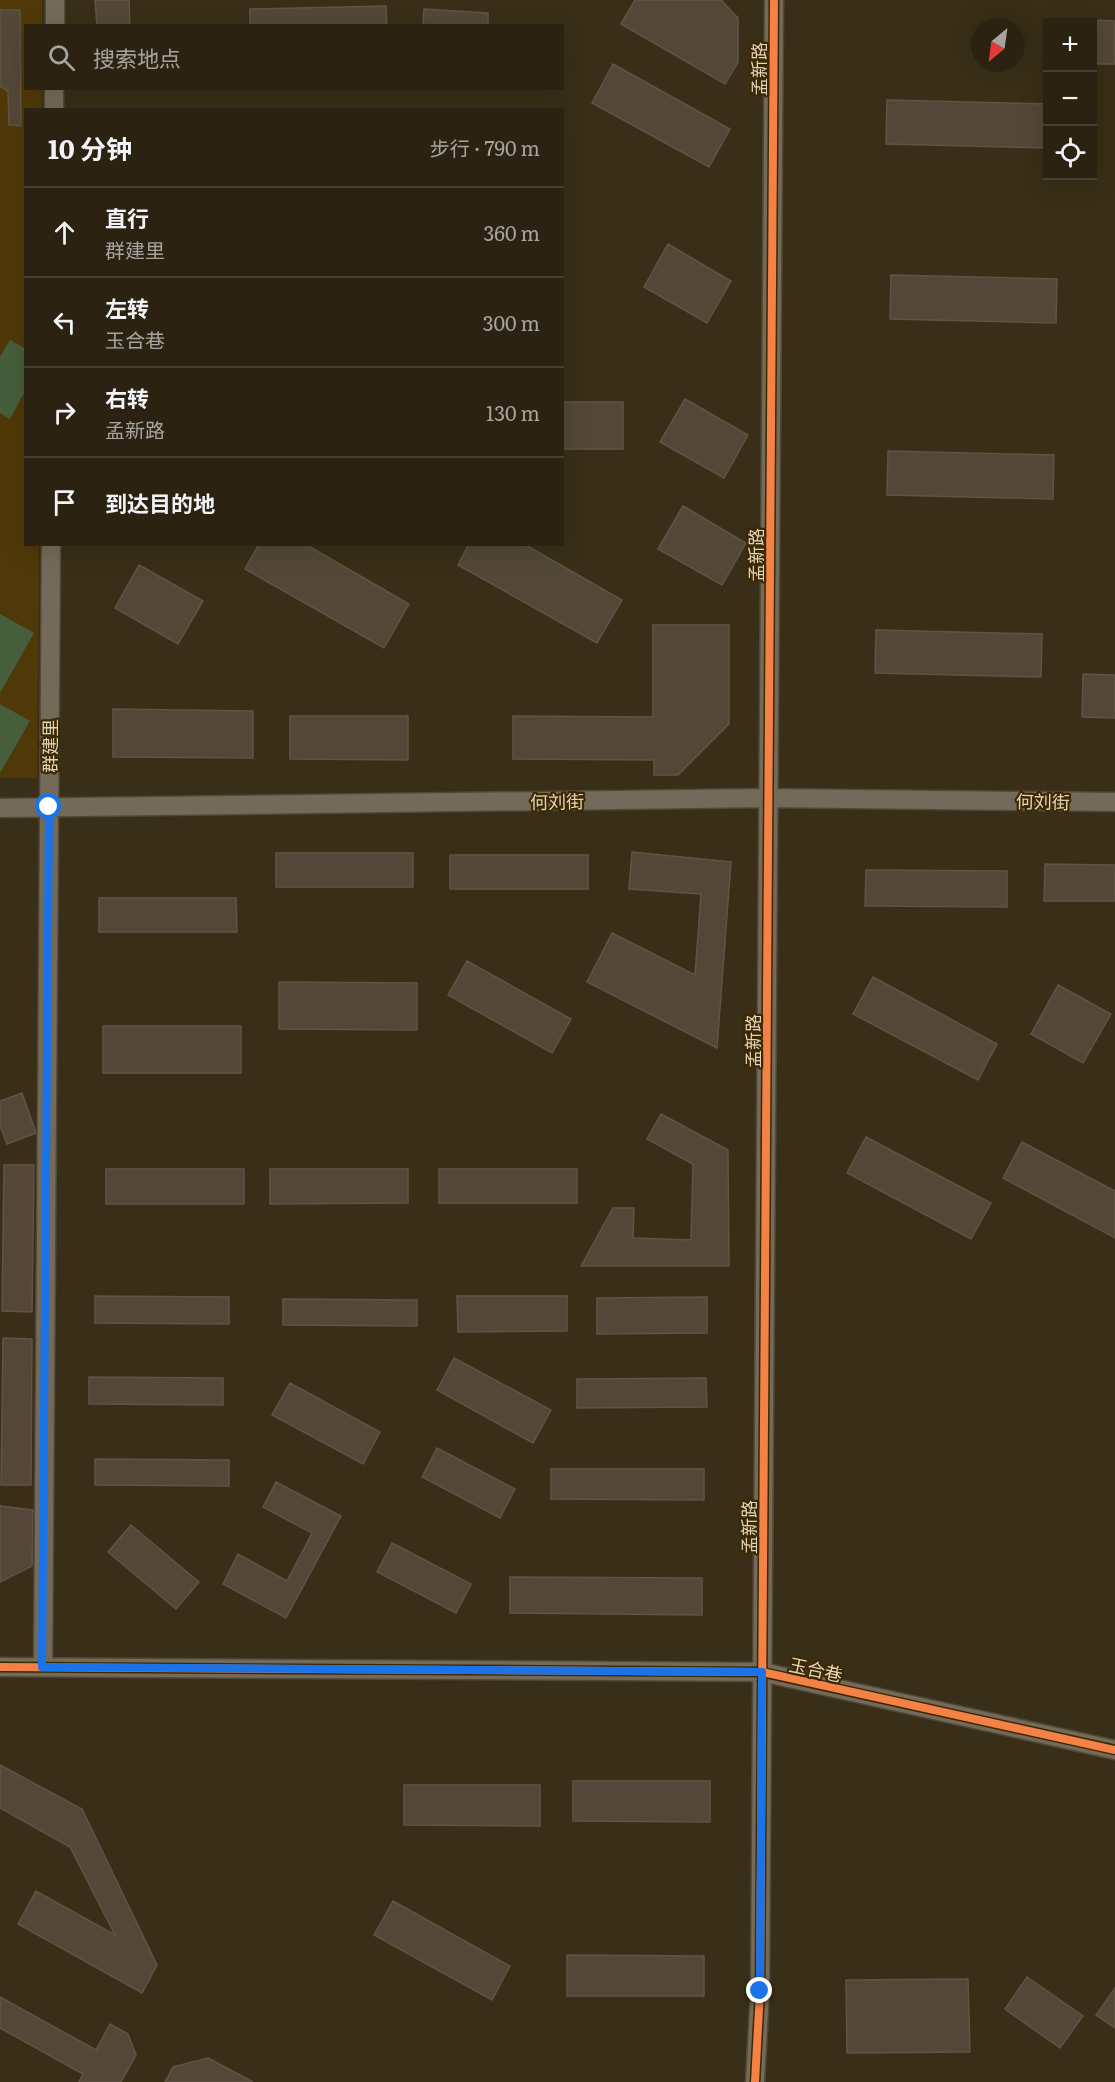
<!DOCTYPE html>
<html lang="zh">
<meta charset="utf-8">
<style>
body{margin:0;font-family:Literata,"Noto Sans SC",serif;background:#372f1f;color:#f1f3f6}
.controls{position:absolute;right:18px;top:18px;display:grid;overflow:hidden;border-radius:0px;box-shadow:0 6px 24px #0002}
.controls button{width:54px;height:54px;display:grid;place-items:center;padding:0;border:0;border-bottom:2px solid #473f31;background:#2b2211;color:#f1f3f6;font:30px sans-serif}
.compass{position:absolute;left:971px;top:18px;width:54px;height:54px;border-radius:50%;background:#2b2211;box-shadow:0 6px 24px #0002;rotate:209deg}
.stop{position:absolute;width:18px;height:18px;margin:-14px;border:4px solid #1a73e8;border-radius:50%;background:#fff}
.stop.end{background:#1a73e8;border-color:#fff;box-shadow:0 2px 6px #0008}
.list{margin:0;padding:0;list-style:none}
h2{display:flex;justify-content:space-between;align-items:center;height:78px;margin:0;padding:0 24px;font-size:26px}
h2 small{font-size:20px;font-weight:400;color:#a6a49f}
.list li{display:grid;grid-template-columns:39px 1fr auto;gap:18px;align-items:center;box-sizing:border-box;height:90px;padding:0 24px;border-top:2px solid #473f31}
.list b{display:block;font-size:22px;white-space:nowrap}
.list p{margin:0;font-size:20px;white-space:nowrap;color:#a6a49f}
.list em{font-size:20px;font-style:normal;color:#a6a49f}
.icon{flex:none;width:33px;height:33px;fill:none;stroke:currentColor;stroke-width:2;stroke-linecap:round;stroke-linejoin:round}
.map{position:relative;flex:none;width:1115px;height:2082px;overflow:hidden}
.search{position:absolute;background:#2b2211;box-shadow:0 6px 24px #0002;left:24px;top:24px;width:540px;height:66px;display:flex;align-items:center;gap:15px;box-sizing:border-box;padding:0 21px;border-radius:0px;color:#a6a49f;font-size:22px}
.panel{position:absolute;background:#2b2211;box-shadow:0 6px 24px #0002;left:24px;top:108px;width:540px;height:438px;border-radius:0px}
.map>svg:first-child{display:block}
</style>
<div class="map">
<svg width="1115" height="2082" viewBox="0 0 1115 2082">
<rect width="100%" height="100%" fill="#392e17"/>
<!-- built -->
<path fill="#503908" d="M0 0H42V25L26 26V88L42 89V109L26 110V544L39 545 37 778H0Z"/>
<!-- green -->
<path fill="#465e3c" d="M10 340 26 349 25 391 10 419 0 413V357Z
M0 614 34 633 0 693Z
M0 704 30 721 0 773Z"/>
<!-- building -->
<path fill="#534737" stroke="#605444" stroke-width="1.5" d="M95 0H129L130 26H97Z
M635 0H721L738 18V62L725 84 621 24Z
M386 6 387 26H250V9Z
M424 9 488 13V26H423Z
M0 10H20L21 126 9 125 8 91 0 86Z
M1092 20 1115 21V64H1092Z
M613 64 730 129 709 167 592 103Z
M887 100 1047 104V148L886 144Z
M668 244 731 281 707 323 644 287Z
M891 275 1057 279 1056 323 890 319Z
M685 399 748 435 724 478 660 442Z
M562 402H623V449H562Z
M888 451 1054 455 1053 499 887 495Z
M683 506 746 543 722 585 658 549Z
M259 544H305L409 604 384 648 245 569Z
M469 544H524L622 600 597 643 458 565Z
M139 565 203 601 178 644 115 608Z
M653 625H729V724L678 775H654V760L513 759V716L653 717Z
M876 630 1042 634 1041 677 875 673Z
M1083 674 1115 675V718L1082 717Z
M113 709 253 711V758L113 757Z
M290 716H408V760L290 759Z
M632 852 731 862 717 1048 587 982 612 933 695 975 701 894 629 889Z
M276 853H413V887H276Z
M450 855H588V889H450Z
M1045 864 1115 865V901H1044Z
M866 870 1007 871V907L865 906Z
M99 898H236L237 932H99Z
M467 961 571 1019 552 1053 448 995Z
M873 977 997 1044 978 1080 853 1014Z
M279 982 417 983V1030L279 1029Z
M1058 985 1111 1014 1083 1063 1031 1034Z
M103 1026H241V1073H103Z
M22 1093 36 1133 7 1144 0 1126V1101Z
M661 1114 728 1150 729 1266H581L613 1208H634L633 1238 691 1240 693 1164 647 1139Z
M866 1137 991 1203 971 1239 847 1173Z
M1022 1142 1115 1191V1238L1003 1178Z
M4 1165H34L32 1312 2 1311Z
M106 1169H244V1204H106Z
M270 1169H408V1203L270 1204Z
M439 1169H577V1203H439Z
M95 1296 229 1297V1324L95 1323Z
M457 1296H567V1331L458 1332Z
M707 1297V1333L597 1334V1298Z
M283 1299 417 1300V1326L283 1325Z
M3 1338 32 1339 31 1485H1Z
M454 1358 551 1410 533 1443 437 1390Z
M89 1377 223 1378V1405L89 1404Z
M706 1378 707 1407 577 1408V1379Z
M290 1383 380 1432 363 1464 272 1415Z
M437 1448 515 1489 500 1518 422 1477Z
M95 1459 229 1460V1486L95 1485Z
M551 1469H704V1500L551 1499Z
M276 1482 341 1516 286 1618 223 1584 238 1554 287 1581 312 1533 263 1507Z
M0 1506 33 1510 32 1566 0 1582Z
M131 1525 199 1582 176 1609 108 1552Z
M392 1543 471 1584 456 1613 377 1572Z
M510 1577 702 1578V1615L510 1613Z
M0 1765 82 1809 157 1965 142 1993 18 1924 36 1891 115 1935 70 1847 0 1808Z
M573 1781H710V1822L573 1821Z
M404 1785H540V1826L404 1825Z
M393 1901 510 1966 492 2000 374 1935Z
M567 1955 704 1956V1996H567Z
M1027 1977 1083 2016 1060 2048 1005 2009Z
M968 1979 970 2052 847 2053 846 1980Z
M1115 1988V2028L1096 2015Z
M0 1997 96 2050 110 2024 128 2034 136 2055 121 2082H79L83 2074 0 2028Z
M208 2058 253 2082H165L173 2067Z"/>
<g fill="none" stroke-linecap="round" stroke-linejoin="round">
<defs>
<path id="tertiary" d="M55 26V0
M54 110V88
M0 808 768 798 1115 802
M0 1667 762 1672 1115 1750
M43 1667 51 544
M755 2082 760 1991 774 0"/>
</defs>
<!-- tertiary casing -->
<use href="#tertiary" stroke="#524838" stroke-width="21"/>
<!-- tertiary -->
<use href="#tertiary" stroke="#746a59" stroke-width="18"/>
<defs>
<path id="cycleway" d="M0 1667 762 1672 1115 1750
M755 2082 760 1991 774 0"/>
</defs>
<!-- cycleway casing -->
<use href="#cycleway" stroke="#3d2900" stroke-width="11"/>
<!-- cycleway -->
<use href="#cycleway" stroke="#f48246" stroke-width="8"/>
</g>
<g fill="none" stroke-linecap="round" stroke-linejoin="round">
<!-- route -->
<path stroke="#1a73e8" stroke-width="8" d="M49 807 42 1667 762 1672 760 1991"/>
</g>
<g text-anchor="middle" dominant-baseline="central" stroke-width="4.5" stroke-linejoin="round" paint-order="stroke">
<!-- street labels -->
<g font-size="18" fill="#e1d4bf" stroke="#3d2900">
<text transform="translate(758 69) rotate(-90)">孟新路</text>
<text transform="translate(755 555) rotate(-90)">孟新路</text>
<text transform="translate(49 746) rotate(-90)">群建里</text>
<text transform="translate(557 801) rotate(-1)">何刘街</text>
<text transform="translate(1043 801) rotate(1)">何刘街</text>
<text transform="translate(752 1041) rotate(-90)">孟新路</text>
<text transform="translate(748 1527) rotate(-90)">孟新路</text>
<text transform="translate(816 1669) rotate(12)">玉合巷</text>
</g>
</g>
</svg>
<div class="controls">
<button>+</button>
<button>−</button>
<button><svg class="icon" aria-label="locate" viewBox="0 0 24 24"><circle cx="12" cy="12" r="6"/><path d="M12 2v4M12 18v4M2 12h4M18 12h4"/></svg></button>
</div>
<svg class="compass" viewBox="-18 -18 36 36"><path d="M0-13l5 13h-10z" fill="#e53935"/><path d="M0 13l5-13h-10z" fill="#a6a49f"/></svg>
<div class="stop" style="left:49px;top:807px"></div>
<div class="stop end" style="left:760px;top:1991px"></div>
<div class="search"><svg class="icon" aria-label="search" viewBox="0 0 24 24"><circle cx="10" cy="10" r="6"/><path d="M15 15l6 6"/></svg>搜索地点</div>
<section class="panel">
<h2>10 分钟<small>步行 · 790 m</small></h2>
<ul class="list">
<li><svg class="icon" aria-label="ahead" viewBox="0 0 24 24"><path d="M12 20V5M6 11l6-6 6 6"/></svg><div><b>直行</b><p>群建里</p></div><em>360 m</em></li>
<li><svg class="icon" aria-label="left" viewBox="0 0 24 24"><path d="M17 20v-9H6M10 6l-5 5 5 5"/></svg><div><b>左转</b><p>玉合巷</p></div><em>300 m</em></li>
<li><svg class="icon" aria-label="right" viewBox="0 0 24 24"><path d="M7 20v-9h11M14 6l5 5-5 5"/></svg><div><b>右转</b><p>孟新路</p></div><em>130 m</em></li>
<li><svg class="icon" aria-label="arrive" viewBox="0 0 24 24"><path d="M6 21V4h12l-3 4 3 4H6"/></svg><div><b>到达目的地</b></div></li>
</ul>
</section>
</div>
